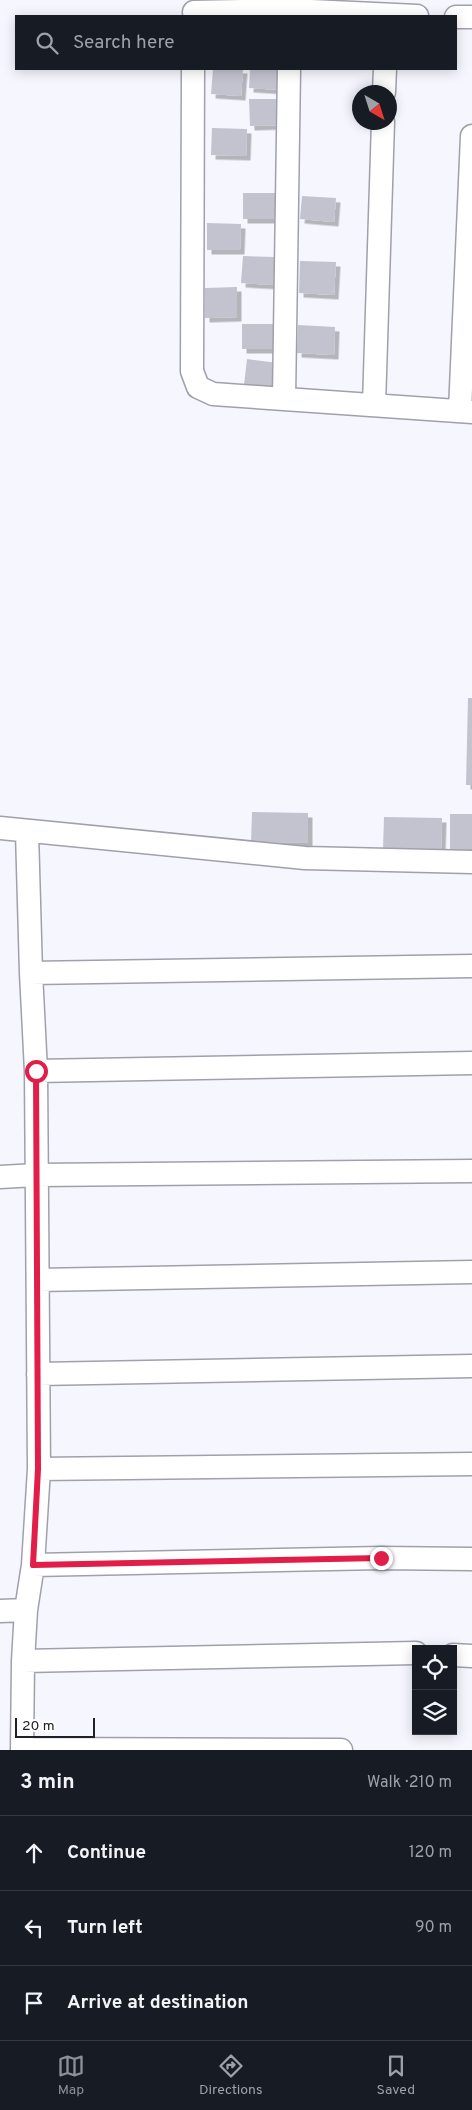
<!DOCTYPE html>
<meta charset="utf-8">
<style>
body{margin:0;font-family:Overpass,sans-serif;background:#20242c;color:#f1f3f6}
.controls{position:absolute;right:15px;bottom:15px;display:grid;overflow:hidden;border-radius:0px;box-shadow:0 2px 12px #0003}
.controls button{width:45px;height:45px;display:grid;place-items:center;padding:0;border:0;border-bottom:1px solid #363941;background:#171b24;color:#f1f3f6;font:25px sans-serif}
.compass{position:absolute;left:352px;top:85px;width:45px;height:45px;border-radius:50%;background:#171b24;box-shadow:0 2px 12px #0003;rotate:141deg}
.scale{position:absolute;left:15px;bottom:12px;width:80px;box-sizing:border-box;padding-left:5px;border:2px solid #202025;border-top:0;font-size:14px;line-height:18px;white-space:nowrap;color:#202025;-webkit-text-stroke:4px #fff;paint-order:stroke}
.stop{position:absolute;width:15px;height:15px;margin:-11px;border:4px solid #e11d48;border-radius:50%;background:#fff}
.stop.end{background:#e11d48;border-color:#fff;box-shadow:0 1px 5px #0008}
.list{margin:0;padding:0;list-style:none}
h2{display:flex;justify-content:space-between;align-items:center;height:65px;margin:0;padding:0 20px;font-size:21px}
h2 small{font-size:16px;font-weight:400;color:#9ea1a6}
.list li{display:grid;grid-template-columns:32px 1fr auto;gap:15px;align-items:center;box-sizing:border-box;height:75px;padding:0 20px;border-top:1px solid #363941}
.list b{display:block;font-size:19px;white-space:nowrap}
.list em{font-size:16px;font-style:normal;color:#9ea1a6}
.icon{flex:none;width:28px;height:28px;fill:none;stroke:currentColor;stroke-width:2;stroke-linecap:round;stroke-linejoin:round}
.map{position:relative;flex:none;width:472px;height:1750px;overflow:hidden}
.search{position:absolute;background:#171b24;box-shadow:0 2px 12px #0003;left:15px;right:15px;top:15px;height:55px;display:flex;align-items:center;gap:12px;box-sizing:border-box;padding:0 18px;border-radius:0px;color:#9ea1a6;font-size:19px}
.sheet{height:290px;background:#171b24}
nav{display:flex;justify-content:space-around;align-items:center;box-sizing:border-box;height:70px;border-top:1px solid #363941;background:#171b24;font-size:14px;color:#9ea1a6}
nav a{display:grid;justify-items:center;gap:2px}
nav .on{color:#8c9099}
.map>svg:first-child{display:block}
</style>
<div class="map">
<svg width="472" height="1750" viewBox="0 0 472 1750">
<defs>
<filter id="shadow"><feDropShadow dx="4.5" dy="4.5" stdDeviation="0" flood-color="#0004"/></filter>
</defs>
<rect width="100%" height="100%" fill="#f6f6fe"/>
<!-- building -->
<path fill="#c2c3cf" filter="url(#shadow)" d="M213 69H243L241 96 211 94Z
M250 69H281V90L249 88Z
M249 99H281V125L250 126Z
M212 128 247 129 246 156 211 155Z
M243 193H281V219H243Z
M302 196 336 198 334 222 300 219Z
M207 223 241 224 240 250H207Z
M243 256 276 257 275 285 241 283Z
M300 261 336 262 334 295 299 293Z
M237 287V317L205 318V288Z
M242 324H277L276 349H242Z
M298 325 335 327 334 355 297 353Z
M247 359 278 363 275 388 244 385Z
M468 698H472V785H466Z
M252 812 308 813V843L251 842Z
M450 814H472V851H450Z
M384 817 442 818 441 851 383 850Z"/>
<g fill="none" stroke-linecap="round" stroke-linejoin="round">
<defs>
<path id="minor" d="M194 12 290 10 417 16
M456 17H472
M193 69 192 371 198 387 213 394 472 412
M384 92 385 69
M284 399 289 69
M374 405 383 122
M460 411 472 136
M0 828 305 858 472 862
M31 973 472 966
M36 1071 472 1063
M0 1177 36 1175 472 1171
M38 1280 472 1272
M38 1374 472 1366
M39 1469 472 1464
M33 1565 381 1558 472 1559
M0 1611 26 1610
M453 1655 472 1656
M23 1661 416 1653
M22 1749 341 1750
M22 1750 23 1661 26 1610 33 1565 39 1469 36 1071 31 973 27 832"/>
</defs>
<!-- minor casing -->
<use href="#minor" stroke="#a0a0ac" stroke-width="25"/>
<!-- minor -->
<use href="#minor" stroke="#fff" stroke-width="22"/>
</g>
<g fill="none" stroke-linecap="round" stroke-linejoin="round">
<!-- route -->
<path stroke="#e11d48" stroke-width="6" d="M36 1071 38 1469 33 1565 381 1558"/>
</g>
</svg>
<div class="controls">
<button><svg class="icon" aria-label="locate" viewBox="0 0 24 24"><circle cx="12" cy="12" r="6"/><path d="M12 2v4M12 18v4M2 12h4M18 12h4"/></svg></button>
<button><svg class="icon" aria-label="layers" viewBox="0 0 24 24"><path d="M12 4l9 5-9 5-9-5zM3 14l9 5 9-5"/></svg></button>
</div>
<svg class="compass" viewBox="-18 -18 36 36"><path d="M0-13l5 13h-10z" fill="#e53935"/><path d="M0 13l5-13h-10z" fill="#9ea1a6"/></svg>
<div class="scale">20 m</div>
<div class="stop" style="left:36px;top:1071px"></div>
<div class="stop end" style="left:381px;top:1558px"></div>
<div class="search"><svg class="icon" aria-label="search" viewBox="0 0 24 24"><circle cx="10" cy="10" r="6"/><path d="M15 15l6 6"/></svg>Search here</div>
</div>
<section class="sheet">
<h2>3 min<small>Walk · 210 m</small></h2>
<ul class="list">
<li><svg class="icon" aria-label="ahead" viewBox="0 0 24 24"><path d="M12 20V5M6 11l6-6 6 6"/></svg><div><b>Continue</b></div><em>120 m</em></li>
<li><svg class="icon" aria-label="left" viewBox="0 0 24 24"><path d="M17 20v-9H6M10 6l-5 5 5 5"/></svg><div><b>Turn left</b></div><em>90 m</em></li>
<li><svg class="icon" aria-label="arrive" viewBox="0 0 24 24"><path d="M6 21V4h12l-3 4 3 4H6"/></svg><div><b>Arrive at destination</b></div></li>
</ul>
</section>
<nav>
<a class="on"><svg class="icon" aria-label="map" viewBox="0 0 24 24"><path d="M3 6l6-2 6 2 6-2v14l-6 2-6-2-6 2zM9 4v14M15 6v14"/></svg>Map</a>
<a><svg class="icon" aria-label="directions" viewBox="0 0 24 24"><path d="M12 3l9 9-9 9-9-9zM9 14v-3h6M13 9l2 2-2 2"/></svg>Directions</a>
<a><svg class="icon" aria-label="saved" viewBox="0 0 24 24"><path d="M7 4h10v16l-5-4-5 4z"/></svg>Saved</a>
</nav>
